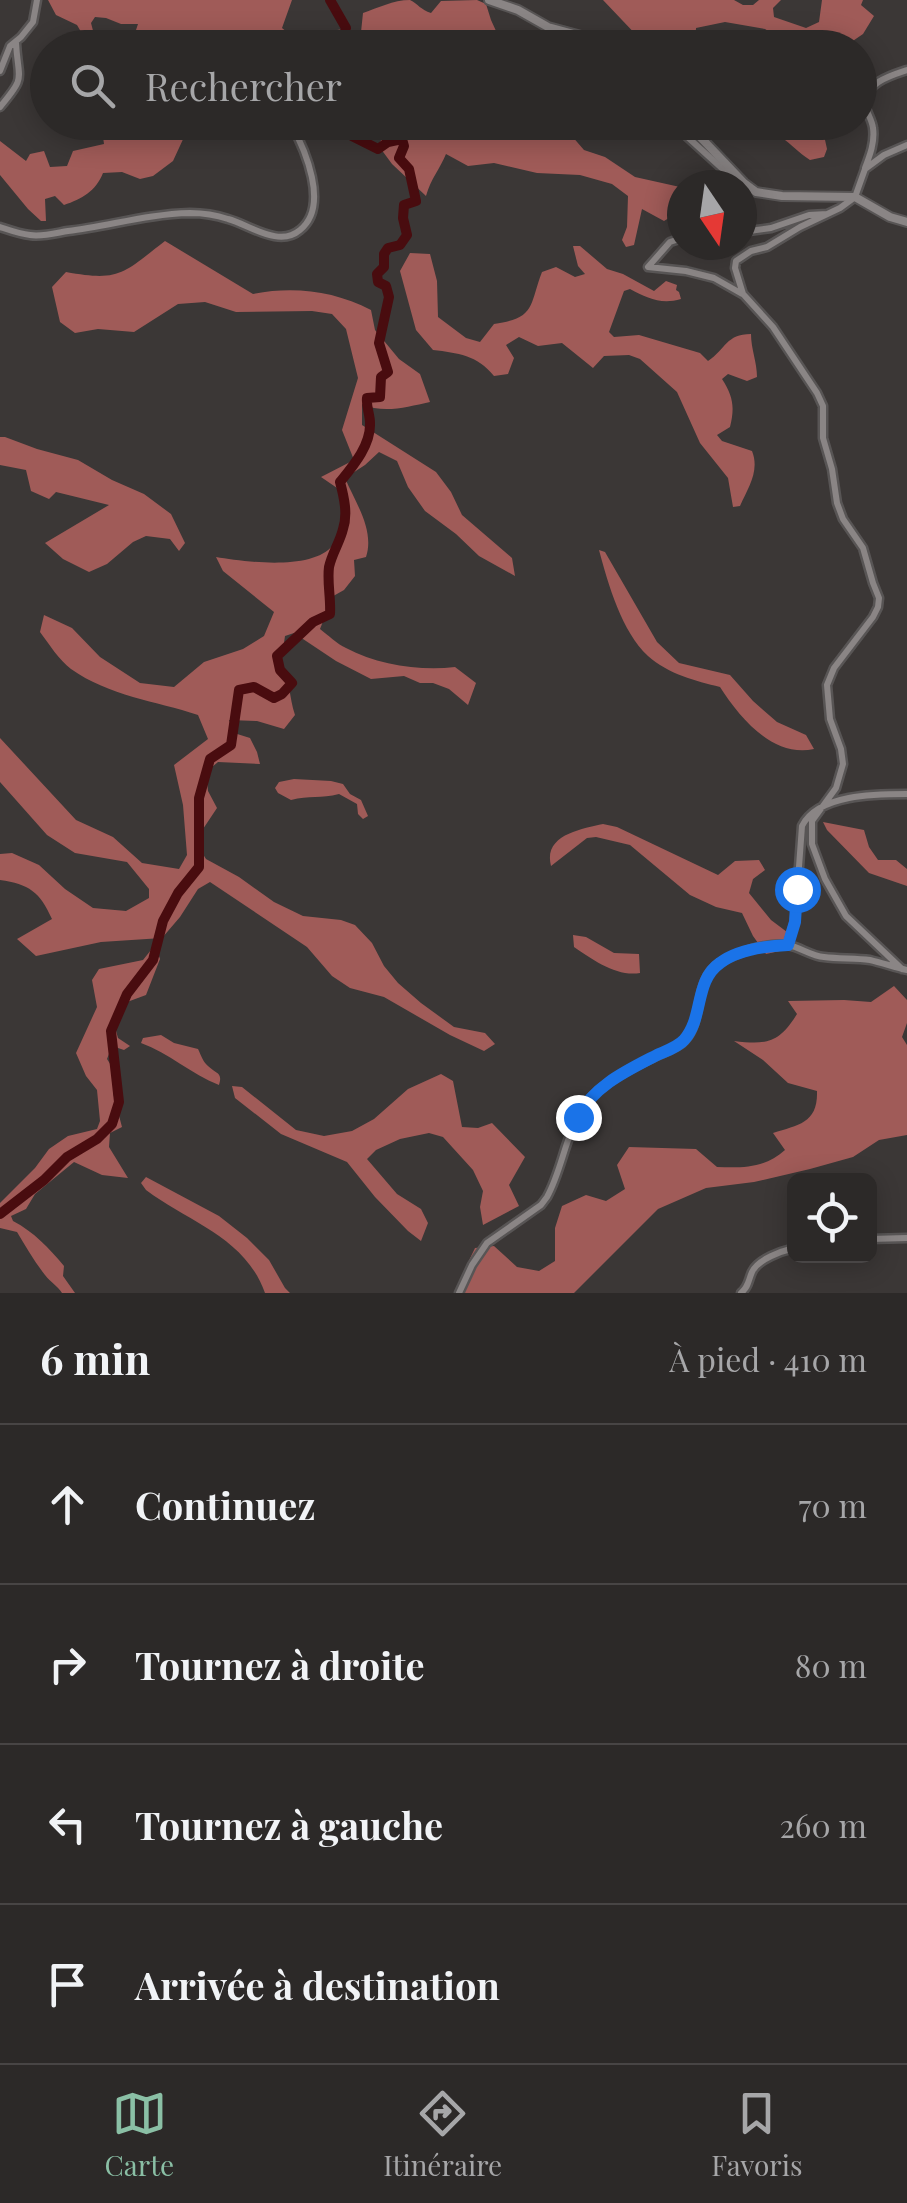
<!DOCTYPE html>
<html lang="fr">
<meta charset="utf-8">
<style>
body{margin:0;font-family:"Playfair Display",serif;background:#383534;color:#f1f3f6}
.controls{position:absolute;right:30px;bottom:30px;display:grid;overflow:hidden;border-radius:15px;box-shadow:0 5px 25px #0003}
.controls button{width:90px;height:90px;display:grid;place-items:center;padding:0;border:0;border-bottom:2px solid #484545;background:#2c2928;color:#f1f3f6;font:50px sans-serif}
.compass{position:absolute;left:667px;top:170px;width:90px;height:90px;border-radius:50%;background:#2c2928;box-shadow:0 5px 25px #0003;rotate:167deg}
.stop{position:absolute;width:30px;height:30px;margin:-22px;border:8px solid #1a73e8;border-radius:50%;background:#fff}
.stop.end{background:#1a73e8;border-color:#fff;box-shadow:0 2px 10px #0008}
.list{margin:0;padding:0;list-style:none}
h2{display:flex;justify-content:space-between;align-items:center;height:130px;margin:0;padding:0 40px;font-size:42px}
h2 small{font-size:32px;font-weight:400;color:#a6a6a8}
.list li{display:grid;grid-template-columns:65px 1fr auto;gap:30px;align-items:center;box-sizing:border-box;height:160px;padding:0 40px;border-top:2px solid #484545}
.list b{display:block;font-size:38px;white-space:nowrap}
.list em{font-size:32px;font-style:normal;color:#a6a6a8}
.icon{flex:none;width:55px;height:55px;fill:none;stroke:currentColor;stroke-width:2;stroke-linecap:round;stroke-linejoin:round}
.map{position:relative;flex:none;width:907px;height:1293px;overflow:hidden}
.search{position:absolute;background:#2c2928;box-shadow:0 5px 25px #0003;left:30px;right:30px;top:30px;height:110px;display:flex;align-items:center;gap:25px;box-sizing:border-box;padding:0 35px;border-radius:55px;color:#a6a6a8;font-size:38px}
.sheet{height:770px;background:#2c2928}
nav{display:flex;justify-content:space-around;align-items:center;box-sizing:border-box;height:140px;border-top:2px solid #484545;background:#2c2928;font-size:28px;color:#a6a6a8}
nav a{display:grid;justify-items:center;gap:5px}
nav .on{color:#8abfa5}
.map>svg:first-child{display:block}
</style>
<div class="map">
<svg width="907" height="1293" viewBox="0 0 907 1293">
<rect width="100%" height="100%" fill="#3b3736"/>
<!-- forest -->
<path fill="#a05b58" d="M48 0H292L282 28C316 57 314 32 344 29 350 29 355 31 361 32L363 13C378 8 393 0 410 0 418 4 421 10 431 13L441 1 477 0 486 4 491 20 502 44 495 48 112 47V38L135 33 138 24H121L106 18 95 17 91 23 96 42 84 37 77 25 56 15Z
M603 0H734L743 5H753L759 0H781L773 8 774 17 806 28 819 22 822 0H863L861 5 874 16 863 34 844 47H793L765 29 725 22 696 28 695 47H655L641 40Z
M101 123H196L185 135 173 161 153 176 140 179 122 172 103 173C96 191 82 199 64 205L55 196 45 199 46 221H41L28 209 0 175V141L26 161 30 154 44 151 50 167 67 166 73 151 104 144Z
M405 123H493L517 138 571 135 584 150 605 157 635 177 680 187 682 210 664 221 642 209 634 245 626 247 622 240 627 227 628 196 612 184 580 175 537 173 494 163 468 166 446 154C440 169 431 178 426 196L392 164 378 145 389 128Z
M756 123H812L822 126 827 149 824 157 810 160C799 153 791 144 781 137 772 131 764 129 756 123Z
M165 241 253 294C294 286 334 291 371 310L375 330 399 359 420 374 430 402C407 407 383 414 362 404V425L436 472 451 492 462 515 512 558 515 576 479 556 456 534 425 511 408 487 397 461 379 452 365 465 345 478C355 502 375 530 366 557L354 560 355 576 344 590 328 599 327 611 320 629C328 635 337 644 346 648 378 665 420 671 455 667L476 683 468 705 449 689 433 683H420L404 676 371 679 336 661 294 633 285 636 281 663C290 679 289 697 295 715L284 729 257 721 229 720 234 733 250 738 257 752 260 764 218 762 206 772 208 791 217 808 199 835V848L206 859 239 877 274 902 303 916 341 920 355 925 372 943 384 966 398 983 421 1003 454 1027 485 1033 495 1044 484 1051 450 1035 384 997 350 988 332 976 307 947 210 882 198 889 180 917 162 938 101 942 36 956 17 939 52 919C40 892 29 884 0 880V854L12 853 39 865 65 889 93 908 126 911 149 898V889L127 862 75 853 47 835 0 782V738L76 820 113 837 142 863 179 869 187 855 183 805 174 765 208 739 198 715C156 701 109 696 71 669 59 660 49 644 40 632L44 615 72 628 100 657 140 683 174 687 204 662 243 649 264 636 274 612 223 571 216 557C245 562 313 571 333 545 344 531 342 507 340 490L321 477 354 460 342 430 358 378 346 329 332 314 312 311 236 312 205 302 178 304 134 332 98 329 75 333 60 322 52 287 66 272C121 282 123 273 165 241Z
M573 246H580L607 269 623 274 654 291 666 281 677 285 676 290 679 292 681 299C661 305 647 298 630 289L624 291 609 332 614 337 639 335 700 353 708 361C726 349 726 334 751 334 751 349 757 362 757 377L747 381 728 374 722 379C733 396 735 407 730 427L717 435 722 441 752 451C760 471 748 488 740 506L733 507 728 478 700 443 677 392 640 359 629 355 604 356 593 368 562 343 538 346 519 337 506 345 514 358 508 374 494 376C477 355 458 353 433 350L416 330 400 271 410 253 430 254 437 281 438 317 466 338 480 342 494 324C536 318 529 306 542 272L556 267 575 277 585 274 578 266Z
M0 437H5L37 449 78 460 112 480 144 494 171 514 185 543 179 551 170 539 146 536 133 542 107 564 89 572 63 559 45 543 109 505 56 492 49 499 31 491 26 470 0 465Z
M599 550 605 552 657 642 679 663 730 675 753 701 777 722 806 735 814 749C773 758 740 718 720 687 696 681 668 674 648 656 622 632 608 584 599 550Z
M294 779 331 781 343 784 350 794 361 800 368 816 363 819 358 814 357 804 339 794C321 799 309 795 291 800L278 793 275 788 279 782Z
M823 822 864 830 869 847 878 860H896L907 869V886L869 873 827 830Z
M603 824 617 827 718 875 735 861 759 860 765 870 753 879 749 893 771 920 787 932 780 951 766 954 753 936 742 913 716 907 690 895 630 845 596 837 587 838 551 866C543 835 581 829 603 824Z
M573 935 586 937 614 953 639 954 640 973C617 977 593 960 574 947Z
M155 945 160 959 146 995 119 1005 116 1031 118 1038 130 1046 124 1050 112 1046 107 1059 116 1073 113 1093 122 1127 110 1133 109 1147 128 1178 102 1175 74 1162 35 1194 26 1209 11 1216 13 1221C34 1232 49 1248 64 1266L63 1276 75 1293H62C57 1285 51 1283 45 1275 34 1261 26 1247 17 1232L0 1228V1203L35 1168 49 1149 68 1136 97 1129 100 1121 97 1090 86 1076 76 1053 97 1007 92 980 99 969 143 960Z
M894 986 907 1000V1023L902 1037 907 1045V1135L879 1140 853 1157 810 1169 754 1182 706 1188 658 1209 574 1293H458L462 1275 475 1248 494 1246 517 1267 539 1271 555 1261V1228L562 1206 586 1195 606 1201 625 1189 617 1165 629 1147 696 1149 717 1167C743 1168 765 1168 785 1150L773 1133C799 1125 818 1123 817 1091L788 1083 763 1060 734 1041C767 1045 779 1043 797 1014L788 1001 844 1000 871 1002Z
M161 1035 174 1043 198 1049C201 1055 203 1062 208 1066 216 1074 223 1072 219 1085 191 1074 169 1053 141 1043L143 1038Z
M441 1074 453 1081 462 1127 478 1128 492 1123 525 1157 509 1185 519 1206 483 1225 480 1207 483 1191 473 1170 443 1137 429 1133 400 1139 376 1150 367 1159 397 1194 421 1209 428 1223 421 1241 408 1231 375 1197 347 1162 281 1134 235 1098 232 1086 242 1087 296 1130 324 1136 352 1131 374 1119 408 1089Z
M146 1177 219 1216 247 1238 269 1260 285 1288 290 1293H265C245 1237 190 1223 146 1190L141 1183Z"/>
<g fill="none" stroke-linecap="round" stroke-linejoin="round">
<!-- river -->
<path stroke="#490c0f" stroke-width="10" d="M330 0 346 28 342 41 334 48
M0 1214 44 1180 67 1157 97 1139 112 1124 119 1102 111 1031 127 994 153 960 163 921 178 893 199 867V798L210 759 231 745 239 690 254 687 274 698 282 694 292 683 280 670 277 656 313 622 330 614C331 598 327 582 329 567 332 553 340 542 343 529 348 514 344 497 340 482 353 466 371 445 370 423 370 414 366 407 367 398L380 397 381 377 388 372 379 343 389 297 386 286 378 282 377 274 384 267V254L388 248 400 245 407 235 403 218 404 205 416 201 409 169 399 158 404 146 402 139 388 142 378 149 352 136 346 122"/>
<defs>
<path id="minor" d="M521 41 528 48
M0 71 10 46 21 37 33 22 37 0
M0 107C27 75 18 81 16 43
M667 122 683 133 737 182
M865 168C870 155 875 142 873 128 872 119 866 112 865 104 864 83 892 75 907 70
M717 185 724 182H737
M0 227C9 230 20 234 30 235 42 237 56 233 68 231 109 226 148 214 190 213 202 213 216 215 228 219 250 225 279 248 300 230 330 206 305 149 290 122
M749 231 771 228 809 215 827 214
M682 238 670 242 648 267 686 271 714 278 744 295 773 327 817 393 823 406V438L832 469 837 503 843 519 863 548 873 583 879 598 878 607 873 617 834 668 827 685 830 719 841 749 843 764 836 788 812 821V844L825 879 846 916 902 969
M743 294 735 268 736 261 751 251 767 247 800 227 840 208 855 197 865 169 884 155 907 145
M788 945 795 921 802 826C818 794 876 794 907 794
M870 1239 907 1238
M459 1293 472 1265 487 1243 541 1205 547 1197C562 1170 565 1137 581 1111 596 1085 629 1070 654 1057 663 1053 674 1049 682 1043 702 1026 695 993 710 972 723 955 766 942 788 945 800 947 811 956 824 957 839 959 855 958 870 960 882 963 895 967 907 970
M741 1293C749 1286 748 1281 752 1272 758 1259 782 1251 794 1248"/>
<path id="tertiary" d="M489 0 518 10 548 27 596 40 612 48
M686 122 744 183 756 192 782 196 855 197 890 217 907 222"/>
</defs>
<!-- minor casing -->
<use href="#minor" stroke="#585555" stroke-width="11"/>
<!-- tertiary casing -->
<use href="#tertiary" stroke="#585555" stroke-width="12"/>
<!-- minor -->
<use href="#minor" stroke="#8a8585" stroke-width="6"/>
<!-- tertiary -->
<use href="#tertiary" stroke="#8a8585" stroke-width="8"/>
</g>
<g fill="none" stroke-linecap="round" stroke-linejoin="round">
<!-- route -->
<path stroke="#1a73e8" stroke-width="12" d="M578 1117C593 1086 628 1070 657 1055 666 1051 678 1047 684 1040 704 1018 694 981 720 963 738 949 766 946 788 945L795 922 797 889"/>
</g>
</svg>
<div class="controls">
<button><svg class="icon" aria-label="locate" viewBox="0 0 24 24"><circle cx="12" cy="12" r="6"/><path d="M12 2v4M12 18v4M2 12h4M18 12h4"/></svg></button>
</div>
<svg class="compass" viewBox="-18 -18 36 36"><path d="M0-13l5 13h-10z" fill="#e53935"/><path d="M0 13l5-13h-10z" fill="#a6a6a8"/></svg>
<div class="stop" style="left:797px;top:889px"></div>
<div class="stop end" style="left:578px;top:1117px"></div>
<div class="search"><svg class="icon" aria-label="search" viewBox="0 0 24 24"><circle cx="10" cy="10" r="6"/><path d="M15 15l6 6"/></svg>Rechercher</div>
</div>
<section class="sheet">
<h2>6 min<small>À pied · 410 m</small></h2>
<ul class="list">
<li><svg class="icon" aria-label="ahead" viewBox="0 0 24 24"><path d="M12 20V5M6 11l6-6 6 6"/></svg><div><b>Continuez</b></div><em>70 m</em></li>
<li><svg class="icon" aria-label="right" viewBox="0 0 24 24"><path d="M7 20v-9h11M14 6l5 5-5 5"/></svg><div><b>Tournez à droite</b></div><em>80 m</em></li>
<li><svg class="icon" aria-label="left" viewBox="0 0 24 24"><path d="M17 20v-9H6M10 6l-5 5 5 5"/></svg><div><b>Tournez à gauche</b></div><em>260 m</em></li>
<li><svg class="icon" aria-label="arrive" viewBox="0 0 24 24"><path d="M6 21V4h12l-3 4 3 4H6"/></svg><div><b>Arrivée à destination</b></div></li>
</ul>
</section>
<nav>
<a class="on"><svg class="icon" aria-label="map" viewBox="0 0 24 24"><path d="M3 6l6-2 6 2 6-2v14l-6 2-6-2-6 2zM9 4v14M15 6v14"/></svg>Carte</a>
<a><svg class="icon" aria-label="directions" viewBox="0 0 24 24"><path d="M12 3l9 9-9 9-9-9zM9 14v-3h6M13 9l2 2-2 2"/></svg>Itinéraire</a>
<a><svg class="icon" aria-label="saved" viewBox="0 0 24 24"><path d="M7 4h10v16l-5-4-5 4z"/></svg>Favoris</a>
</nav>
